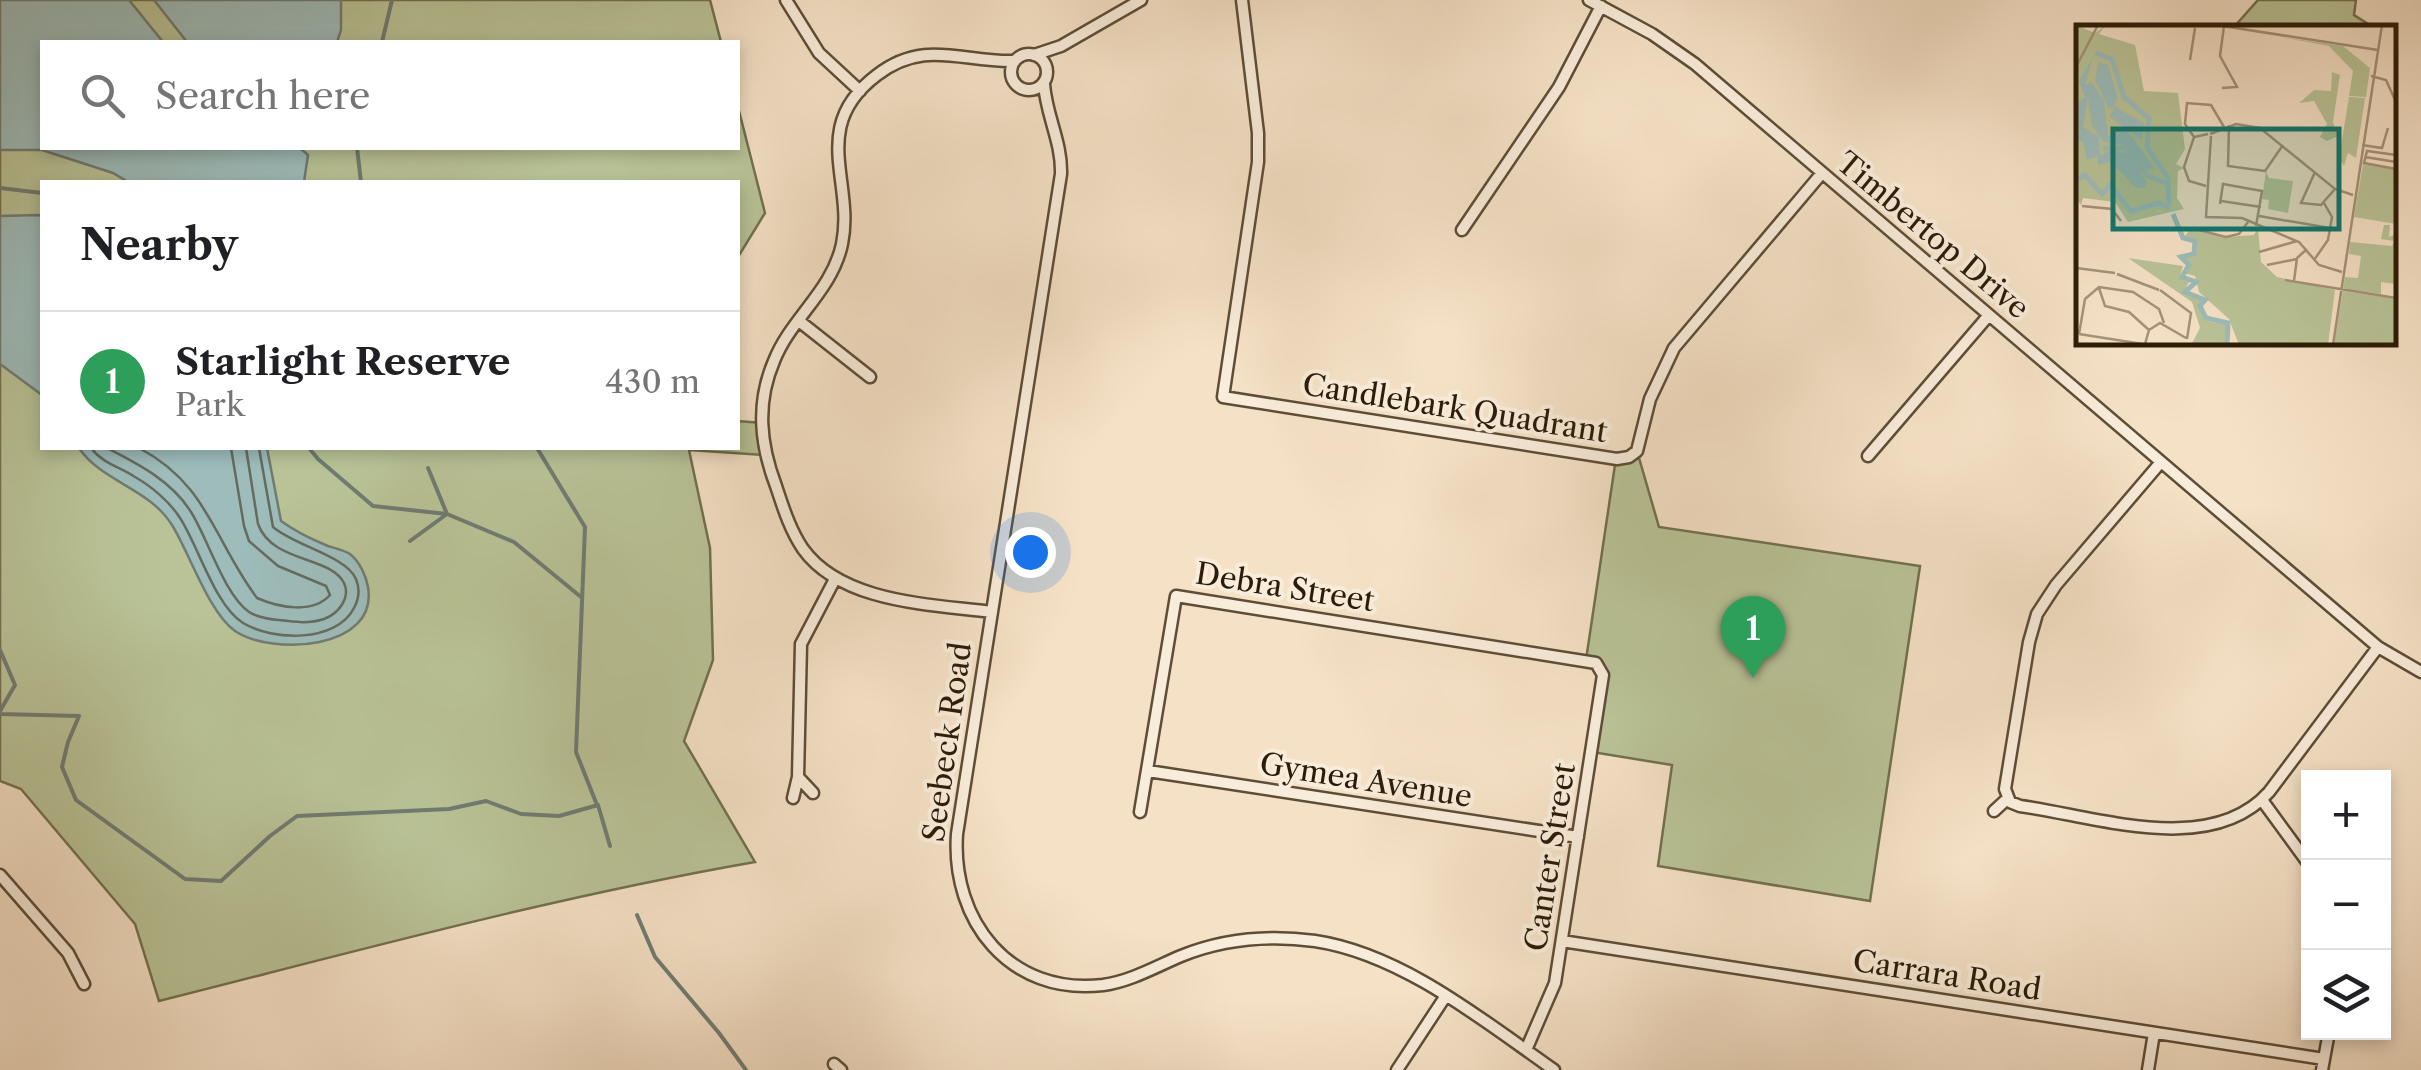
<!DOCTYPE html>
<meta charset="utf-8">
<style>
body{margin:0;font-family:"Libre Caslon Text",serif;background:#f2f2f2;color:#202124}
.controls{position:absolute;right:30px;bottom:30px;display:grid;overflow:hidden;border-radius:0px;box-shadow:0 5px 15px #0003}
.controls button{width:90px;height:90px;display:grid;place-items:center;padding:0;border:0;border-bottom:2px solid #e0e0e0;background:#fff;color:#202124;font:50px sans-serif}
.you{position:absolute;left:1030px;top:552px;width:35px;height:35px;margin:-25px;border:8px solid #fff;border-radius:50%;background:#1a73e8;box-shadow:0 0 0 15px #1a73e833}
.badge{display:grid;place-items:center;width:65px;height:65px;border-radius:50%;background:#111827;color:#fff;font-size:32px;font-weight:700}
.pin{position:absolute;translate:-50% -82px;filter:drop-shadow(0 2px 5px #0008)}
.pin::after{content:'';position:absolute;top:52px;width:35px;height:30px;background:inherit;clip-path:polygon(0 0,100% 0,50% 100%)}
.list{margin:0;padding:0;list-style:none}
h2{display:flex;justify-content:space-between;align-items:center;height:130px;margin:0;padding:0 40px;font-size:42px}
h2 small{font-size:32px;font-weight:400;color:#757577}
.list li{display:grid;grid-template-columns:65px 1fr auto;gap:30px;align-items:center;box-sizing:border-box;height:140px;padding:0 40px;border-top:2px solid #e0e0e0}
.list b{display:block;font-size:38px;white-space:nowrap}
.list p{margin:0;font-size:32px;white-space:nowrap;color:#757577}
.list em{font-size:32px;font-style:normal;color:#757577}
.icon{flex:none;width:55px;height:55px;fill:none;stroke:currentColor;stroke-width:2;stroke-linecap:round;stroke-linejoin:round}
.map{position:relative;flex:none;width:2421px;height:1070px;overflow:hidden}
.search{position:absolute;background:#fff;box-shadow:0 5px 15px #0003;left:40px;top:40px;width:700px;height:110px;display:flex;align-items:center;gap:25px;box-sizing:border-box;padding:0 35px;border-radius:0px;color:#757577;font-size:38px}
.panel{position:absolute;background:#fff;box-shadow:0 5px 15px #0003;left:40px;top:180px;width:700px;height:270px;border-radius:0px}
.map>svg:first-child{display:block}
</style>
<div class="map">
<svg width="2421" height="1070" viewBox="0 0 2421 1070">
<rect width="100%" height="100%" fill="#f5e1c6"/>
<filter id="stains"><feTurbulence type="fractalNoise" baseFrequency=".002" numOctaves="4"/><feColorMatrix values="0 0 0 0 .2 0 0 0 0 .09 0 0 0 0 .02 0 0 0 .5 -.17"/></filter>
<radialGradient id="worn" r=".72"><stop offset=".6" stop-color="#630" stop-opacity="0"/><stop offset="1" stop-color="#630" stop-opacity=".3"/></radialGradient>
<!-- green -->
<path fill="#b9c397" stroke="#72704f" stroke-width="2.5" d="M0 0H710L721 42H42V148H738V107L765 213 738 257V182H42V448H738V421L762 423 765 455 689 450 710 548 713 660 684 741 755 862C554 897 357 951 159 1001L135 924 21 789 0 781Z
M2258 0H2356L2354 15 2373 27H2234Z
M1637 451 1659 527 1920 566 1870 901 1658 866 1672 765 1592 752 1603 675 1586 660 1616 458Z"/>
<!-- water -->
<path fill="#9dbcba" stroke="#707c72" stroke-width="2.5" d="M0 0H129L163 42H42V148H300L308 155 304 182H128L113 173 42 150H0Z
M154 0H341V30L337 42H187Z
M38 215 42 216V395L0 364V216Z
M79 448H267L281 521C296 532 311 539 328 546 334 548 344 550 350 554 360 562 366 576 368 587 379 650 272 656 235 631 209 613 189 552 172 525 149 488 102 482 79 448Z"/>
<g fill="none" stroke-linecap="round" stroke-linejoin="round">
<!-- shore -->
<path stroke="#646c60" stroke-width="2.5" d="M91 448C102 463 120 467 135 477 151 486 170 502 180 518 198 545 215 606 243 623 273 641 336 643 354 608 359 599 360 589 356 579 346 556 295 546 273 527L259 448
M107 448C138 464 172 481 191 512 208 539 224 594 249 612 257 617 269 619 278 620 294 622 309 624 324 619 338 614 351 598 344 583 331 556 272 563 258 524L246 448
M139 448C208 484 214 541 257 598 280 608 313 614 330 595L326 586 278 566 249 541 244 526 231 448"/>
<!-- stream -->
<path stroke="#707c72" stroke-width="4" d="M382 42 392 0
M357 148 361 182
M0 188 42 193
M309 448 318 459 373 506 447 514 514 542 581 597
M537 448 585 527 576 752 597 805
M410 541 447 514 428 468
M0 650 15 685 0 711
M0 714 79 716 68 742 62 767 76 800 185 879 221 881 270 836 297 816 449 809 486 801 521 814 559 816 598 805 610 846
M637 915 655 957 719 1033 746 1070"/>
<defs>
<path id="street" d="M786 0 819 53 860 91
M1242 0 1258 133V162L1223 397 1617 459 1629 457 1637 451 1650 399 1674 348 1822 173
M1589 0 1652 34 1695 64 2378 647 2421 672
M1011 72a18 18 0 1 1 36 0a18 18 0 1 1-36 0Z
M1034 55 1061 46 1141 0
M1044 84C1046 115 1062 142 1061 174L957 834C951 921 1010 996 1103 985 1131 981 1155 967 1181 956 1223 939 1270 935 1315 941 1402 954 1484 1021 1554 1070
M1462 230 1559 87 1601 6
M799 321 870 377
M1868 456 1989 315
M2161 462 2056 585 2037 614 2029 642 2005 789 2010 802 2020 806C2095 816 2210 858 2269 792L2378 647
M991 612C930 604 842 603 803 549 790 530 783 507 776 486 760 444 756 403 774 361 791 318 832 291 842 244 855 182 808 127 877 75 925 38 963 63 1015 61
M1148 771 1578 837
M798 777 813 793
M793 798 798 777 801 644 835 579
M2262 800 2308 863
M1994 811 2007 799
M1140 812 1176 596 1596 663 1603 675 1555 983 1526 1050
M0 875 68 953 84 984
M1562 941 2324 1059
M834 1064 841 1070
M1397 1070 1445 997
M2148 1070 2154 1033
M2322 1070 2329 1032"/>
</defs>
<!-- street casing -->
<use href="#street" stroke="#5e4d37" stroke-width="15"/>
<!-- street -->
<use href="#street" stroke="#f8ecda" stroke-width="10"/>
</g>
<g text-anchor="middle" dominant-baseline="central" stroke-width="8" stroke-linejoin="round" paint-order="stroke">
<!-- street labels -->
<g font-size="30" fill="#2c1c07" stroke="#f8ecda">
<text transform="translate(1933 235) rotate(40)">Timbertop Drive</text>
<text transform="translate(1455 408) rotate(9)">Candlebark Quadrant</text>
<text transform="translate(1285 587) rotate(9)">Debra Street</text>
<text transform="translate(947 742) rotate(-82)">Seebeck Road</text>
<text transform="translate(1366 780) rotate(9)">Gymea Avenue</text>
<text transform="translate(1550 857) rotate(-81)">Canter Street</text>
<text transform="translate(1947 975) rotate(9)">Carrara Road</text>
</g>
</g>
<!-- overview -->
<g transform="translate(2076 25)">
<rect width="320" height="320" fill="#f5e1c6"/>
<path d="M0 0 19 8 30 0 23 9 59 20 68 66 102 68 109 124 100 139 108 143 102 146 101 173 108 184 52 197 39 177 7 173 5 180 0 174ZM204 12 267 21 294 43 290 72 273 71 277 46 253 21ZM256 47 264 50 257 97 262 111 251 116 244 112 251 99 238 76 223 78 238 65 255 66ZM273 72 289 73 280 133 272 128 268 141 263 133ZM287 139 320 144V199L278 192ZM190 146 193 153 217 156 212 188 192 184 193 175 186 174ZM308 200H314L313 212 320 209V259L305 257V269L267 264 269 252 282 253 285 231 273 229 274 217 316 221 318 216 305 214ZM115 203 150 212 178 210 182 203 185 237 201 252 259 265 252 320H163L153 294 123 267 119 251 108 248 115 240 108 233 120 231V214L109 211ZM52 233 107 241 104 251 114 255 108 267 125 274 131 296 151 300 150 320H115L124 303 116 277ZM267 266 320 274V320H258Z" fill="#b9c397"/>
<path d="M17 32 9 60 15 57 28 75 32 112 39 102 49 103 80 144 71 145 48 120 28 117 16 101 12 73 7 102 23 112 24 131 36 124 53 130 71 157 69 163 59 162 35 137 22 140V131L11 135 7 117 0 116V79L9 72 3 56ZM23 37 32 40 42 73 38 81 68 98 66 115 34 92 38 82 33 84 19 55Z" fill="#9dbcba"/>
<path fill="none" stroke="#9dbcba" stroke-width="5" d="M19 28 36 34 48 72 73 93 71 122 92 153 93 179M27 123H48L72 151 90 158M0 155 9 150 26 169 34 160 55 186 83 178 94 183M97 189 107 213 119 216 118 229 105 232 113 240 106 252 120 257 109 267 129 275 124 281 130 293 152 298 151 320"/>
<path fill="none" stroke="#a5927a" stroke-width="2.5" d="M140 0 302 25M114 35 119 3M0 42 22 0M295 51 310 55 320 77M146 63 161 62 144 31 148 1M153 100 152 141 189 146 207 120M134 109 160 99 184 103 259 164 277 170M135 111 130 192 166 193 223 217 243 240 266 247M118 112 109 99 111 78 135 80 148 102M286 120 306 123 312 103M320 130 291 126 288 138 320 144M289 132 320 137M239 147 225 178 245 180 259 164M130 161 113 156 108 142 118 112 132 109M145 176 185 182M144 179 147 159 186 166 180 201M6 181 36 184 45 196M183 191 254 203M115 203 150 212 163 209 172 197M183 227 221 216M238 235 252 215 256 192 248 178M191 240 221 234M0 243 39 248M41 249 83 265M209 255 320 273M218 256 221 233 231 224M23 263 29 281 53 287 73 305M84 265 115 288 111 314M3 309 9 274 23 262 57 267 83 284 88 298M3 309 73 320M69 319 73 305 84 298 110 313M257 320 306 0"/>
<path fill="#0f766e" fill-opacity="0.15" stroke="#0f766e" stroke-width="5" d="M37 104H263V204H37Z"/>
<rect width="320" height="320" fill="none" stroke="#2c1c07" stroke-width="5"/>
</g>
<rect width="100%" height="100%" filter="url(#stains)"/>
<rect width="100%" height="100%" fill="url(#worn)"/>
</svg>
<div class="controls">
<button>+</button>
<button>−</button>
<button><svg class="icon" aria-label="layers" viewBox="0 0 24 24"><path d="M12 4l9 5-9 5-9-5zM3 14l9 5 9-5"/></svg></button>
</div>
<div class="you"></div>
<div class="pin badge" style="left:1753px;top:678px;background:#2e9e5b">1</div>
<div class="search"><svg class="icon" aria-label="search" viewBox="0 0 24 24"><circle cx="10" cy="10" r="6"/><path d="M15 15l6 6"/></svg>Search here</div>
<section class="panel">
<h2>Nearby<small></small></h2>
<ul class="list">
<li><span class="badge" style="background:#2e9e5b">1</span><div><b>Starlight Reserve</b><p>Park</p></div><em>430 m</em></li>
</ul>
</section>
</div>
